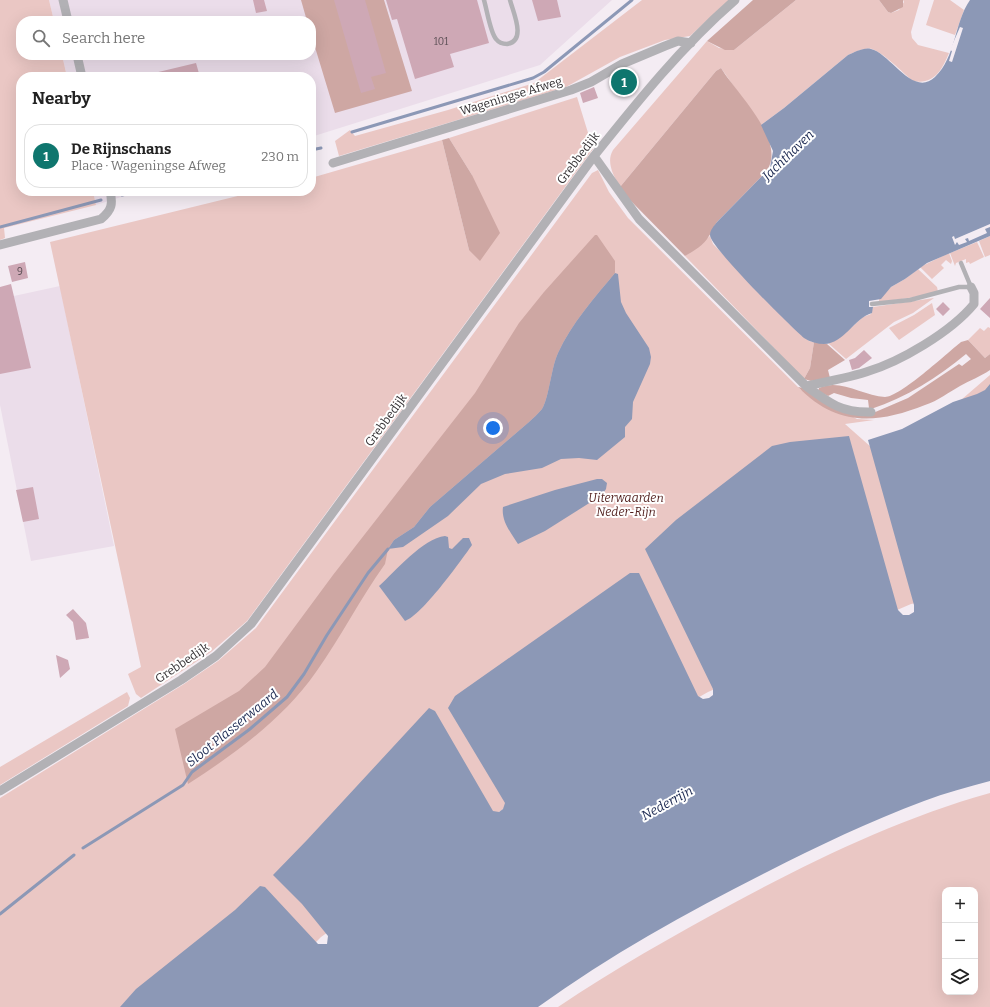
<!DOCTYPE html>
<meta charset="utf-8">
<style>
body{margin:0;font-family:Bitter,serif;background:#f6f6f6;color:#222}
.controls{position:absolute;right:12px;bottom:12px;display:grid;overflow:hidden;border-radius:8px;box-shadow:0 4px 16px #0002}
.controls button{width:36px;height:36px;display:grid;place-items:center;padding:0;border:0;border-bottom:1px solid #e0e0e0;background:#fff;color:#222;font:20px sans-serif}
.you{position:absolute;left:493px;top:428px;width:14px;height:14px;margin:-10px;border:3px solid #fff;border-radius:50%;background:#1a73e8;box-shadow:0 0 0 6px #1a73e833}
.badge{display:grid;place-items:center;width:26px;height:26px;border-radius:50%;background:#0f766e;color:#fff;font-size:13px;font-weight:700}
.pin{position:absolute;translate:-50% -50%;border:2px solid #fff;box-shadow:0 1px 4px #0006}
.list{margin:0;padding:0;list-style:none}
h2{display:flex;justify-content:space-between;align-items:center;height:52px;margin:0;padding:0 16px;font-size:17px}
h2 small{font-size:13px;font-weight:400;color:#767676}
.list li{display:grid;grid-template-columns:26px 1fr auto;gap:12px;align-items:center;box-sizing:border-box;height:64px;margin:0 8px 8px;padding:0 8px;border:1px solid #e0e0e0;border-radius:16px}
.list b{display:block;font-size:15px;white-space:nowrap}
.list p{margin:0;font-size:13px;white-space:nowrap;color:#767676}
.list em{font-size:13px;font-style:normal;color:#767676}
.icon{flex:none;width:22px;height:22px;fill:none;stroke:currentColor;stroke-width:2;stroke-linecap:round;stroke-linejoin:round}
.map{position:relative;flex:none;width:990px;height:1007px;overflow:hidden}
.search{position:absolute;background:#fff;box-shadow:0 4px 16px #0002;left:16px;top:16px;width:300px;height:44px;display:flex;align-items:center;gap:10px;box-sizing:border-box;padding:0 14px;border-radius:16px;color:#767676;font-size:15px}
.panel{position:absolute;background:#fff;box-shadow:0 4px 16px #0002;left:16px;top:72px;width:300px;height:124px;border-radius:16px}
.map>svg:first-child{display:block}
</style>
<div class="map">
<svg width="990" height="1007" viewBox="0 0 990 1007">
<rect width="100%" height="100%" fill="#f4ecf3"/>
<!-- built -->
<path fill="#ebddea" d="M49 0H612L540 65 311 137V77H67L62 55H311V21H54Z
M93 191H140L96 205Z
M60 286 114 546 31 561 0 405V299Z"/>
<!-- green -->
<path fill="#eac7c4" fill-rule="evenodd" d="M0 0H49L54 21H21V55H62L67 77H21V191H93L96 205 4 228 5 238 0 240Z
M642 0H729L690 36 665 40 620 57 566 87 339 156 335 141 350 130 355 136 448 110 534 83Z
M796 0H879L888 12 891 13 899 10 904 2 903 0H920L911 32 912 38 918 45 949 53C942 70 934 85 913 81 902 72 885 54 872 49 865 47 855 52 848 55L784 108 761 125 721 68 716 71 620 187C613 175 606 162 613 150L707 41 719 48 734 50Z
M934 0H950L964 10 955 35 926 25Z
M577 97 593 149 247 621 211 652 141 698 136 694 128 674 141 667 50 242 258 191H311V178L442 140 469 250 472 175 449 138Z
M598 170 609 192 628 218 801 390 857 419 874 420 845 424 871 447 954 406 990 375V588L911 604 708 692 506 807 321 937 252 1007H0V798L184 684 218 661 256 628 592 173Z
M710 236 713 244 809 341 814 342 810 368 804 379 685 256Z
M990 236V255L985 257 979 241Z
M977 242 984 257 970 264 969 262 966 263V259L956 263 955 266 950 253Z
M949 253 952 261 951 264 946 260 941 265 944 268 932 279 920 267Z
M918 269 937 287 938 292 909 298 879 302V299L891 287 905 279Z
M934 298 913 313 894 322 846 359 828 343 844 334 863 317 871 314 873 307Z
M932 303 935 315 899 340 889 328 914 315Z
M988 327 990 328V354L985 358 968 340 980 328 984 331Z
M127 692 130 698 128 706 0 785V767Z
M990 793V1007H558C614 969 673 936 732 904 814 860 900 818 990 793ZM945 890H975V992H945Z"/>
<!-- forest -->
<path fill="#cea7a3" d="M301 0H384L412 91 335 113 311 34V21H307Z
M753 0H796L734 50H725L707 41Z
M879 0H903V7L891 13 888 12Z
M721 68C736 93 790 143 765 173L717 222C714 226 712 232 709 236 704 245 694 251 685 256L629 199 620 187 716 71Z
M449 138 472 175 500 233 480 261 469 250 442 140Z
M595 235H597L615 261V273C595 297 571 324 558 353 551 368 549 398 542 409 538 414 533 418 529 422L430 507 414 527 394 540 388 549 385 564C360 599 341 637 316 672 283 719 236 753 188 784L175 729 239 691 265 667 333 575 475 393 519 323 544 292Z
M968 340 985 358 990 354V370C980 377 970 380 960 386 949 392 938 401 925 405 877 424 837 427 798 387L803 388 821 401 873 413 908 398 959 364 962 366 971 359 966 354C937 378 907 397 871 409L869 408 868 400 851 398 834 393 828 396 818 391 819 388C840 378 863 396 885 397 900 397 947 353 961 342Z
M814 342 827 344 845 360 828 370 830 378 811 381 804 379 810 368Z"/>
<!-- water -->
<path fill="#8c98b6" d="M970 0H990V236L927 263 905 279 891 287 881 299 869 301V307H873L872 313C854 318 844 344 824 344 818 344 810 342 804 338 791 327 710 247 710 235 710 230 714 226 717 222L770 168 773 151 761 125 784 108 848 55C855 52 864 47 871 49 891 54 913 98 935 77 956 57 954 23 970 0Z
M615 273 618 274 621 302 626 313 649 348 651 357 650 364 633 402 632 419 625 427V437L597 460 579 458 561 459 542 468 505 474 481 484 448 516 403 547 388 549 394 540 414 527 430 507 529 422C533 418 538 414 542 409 549 398 551 368 558 353 571 324 595 297 615 273Z
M990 384V781C968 787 945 793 924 801 870 821 818 846 767 872 688 912 610 955 538 1007H120L136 989 235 910 260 886 265 887 318 944H327L328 936 302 904 273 875 307 840 429 708 435 711 493 811 499 812 503 809 505 803 448 708 455 696 630 573H639L698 696 703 699 709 698 713 695V689L645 549 676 520 772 446 790 442 849 436 898 610 903 615H909L914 612V605L868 440 902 429 953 402 977 394 985 390Z
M597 479H602L607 483 606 489 602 495 545 531 518 544C511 533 501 521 503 507L555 490Z
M445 536 448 537 449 548 452 549 463 538H469L472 545C460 562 422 615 405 621L379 586C395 572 423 538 445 536Z"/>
<!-- pier -->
<path fill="#f4ecf3" d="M960 27 963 28 952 62 949 61 952 51 950 50Z
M990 224V227L985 229 987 233 969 241 968 238 965 239 967 242 959 245 957 242 955 245 952 237 954 236 955 239Z"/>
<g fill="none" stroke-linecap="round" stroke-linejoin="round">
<!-- stream -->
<path stroke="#8c98b6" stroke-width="3" d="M352 132 533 78 544 72 632 0
M311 150 321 148
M122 195 140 191
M0 227 101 200
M83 848 183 785 192 772 250 729 287 697 304 674 327 635 368 573 388 549
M0 914 74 855"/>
</g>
<!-- building -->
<path fill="#cea8b5" d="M253 0H264L267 11 256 13Z
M334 0H365L386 73 371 77 375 89 361 93Z
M386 0H477L489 43 450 54 454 67 415 79 397 19 392 20Z
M532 0H557L561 17 538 21Z
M196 63 200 77H151L150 74Z
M626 69 639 80 624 96 610 84 620 72Z
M594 87 598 98 583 103 580 93Z
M25 262 28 278 12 282 8 266Z
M11 284 31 368 0 374V287Z
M990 298V318L980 309Z
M943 302 950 309 943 316 936 309Z
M864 350 872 358 859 368 852 370 849 360 855 358Z
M33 487 39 519 23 522 16 490Z
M73 609 86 623 89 638 76 640 73 622 66 615Z
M56 655 68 660 70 669 60 678Z"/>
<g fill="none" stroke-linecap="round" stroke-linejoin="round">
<!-- lane -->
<path stroke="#b2b1b5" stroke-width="4.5" d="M484 0C487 10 490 32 496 39 499 43 503 44 507 44 527 41 513 12 510 0
M872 304 910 300 959 287H971L961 263"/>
<!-- street -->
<path stroke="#b2b1b5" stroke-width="9" d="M63 0 68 21
M77 55 82 77
M594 156 639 219 806 386C829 403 842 413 871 412
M333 163 571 90 591 82 622 64 665 46 678 41 691 43
M0 245 101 219C112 210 113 204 110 191
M806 386C826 382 847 378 866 372 900 362 951 332 974 304V293L971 287
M0 791 181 680 216 656 251 624 594 156C638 101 682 46 735 0"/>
</g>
<g text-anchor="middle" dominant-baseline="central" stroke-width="4" stroke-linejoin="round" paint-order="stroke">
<!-- number labels -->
<g font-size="10" fill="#594d53">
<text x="441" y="42">101</text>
<text x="20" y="272">9</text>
</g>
<!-- street labels -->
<g font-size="12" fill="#322f32" stroke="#fff">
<text transform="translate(511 96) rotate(-17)">Wageningse Afweg</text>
<text transform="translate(578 158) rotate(-53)">Grebbedijk</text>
<text transform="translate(386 420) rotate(-54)">Grebbedijk</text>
<text transform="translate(182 663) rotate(-34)">Grebbedijk</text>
</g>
<!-- park labels -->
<g font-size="12" font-style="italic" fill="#4f1d1b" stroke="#fff">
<text x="626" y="498">Uiterwaarden<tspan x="626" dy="14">Neder-Rijn</tspan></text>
</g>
<!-- water labels -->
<g font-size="13" font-style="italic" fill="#1a2750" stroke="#fff">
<text transform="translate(788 155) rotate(-44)">Jachthaven</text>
<text transform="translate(232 728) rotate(-39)">Sloot Plasserwaard</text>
<text transform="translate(667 803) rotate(-29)">Nederrijn</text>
</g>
</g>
</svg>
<div class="controls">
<button>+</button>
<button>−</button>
<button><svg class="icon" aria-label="layers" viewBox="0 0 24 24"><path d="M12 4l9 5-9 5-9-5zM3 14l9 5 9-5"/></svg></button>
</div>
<div class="you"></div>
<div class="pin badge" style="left:624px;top:82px">1</div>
<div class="search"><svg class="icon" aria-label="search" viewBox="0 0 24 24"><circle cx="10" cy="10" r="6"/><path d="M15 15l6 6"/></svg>Search here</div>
<section class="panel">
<h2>Nearby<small></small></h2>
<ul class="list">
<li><span class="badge">1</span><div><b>De Rijnschans</b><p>Place · Wageningse Afweg</p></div><em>230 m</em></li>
</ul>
</section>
</div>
